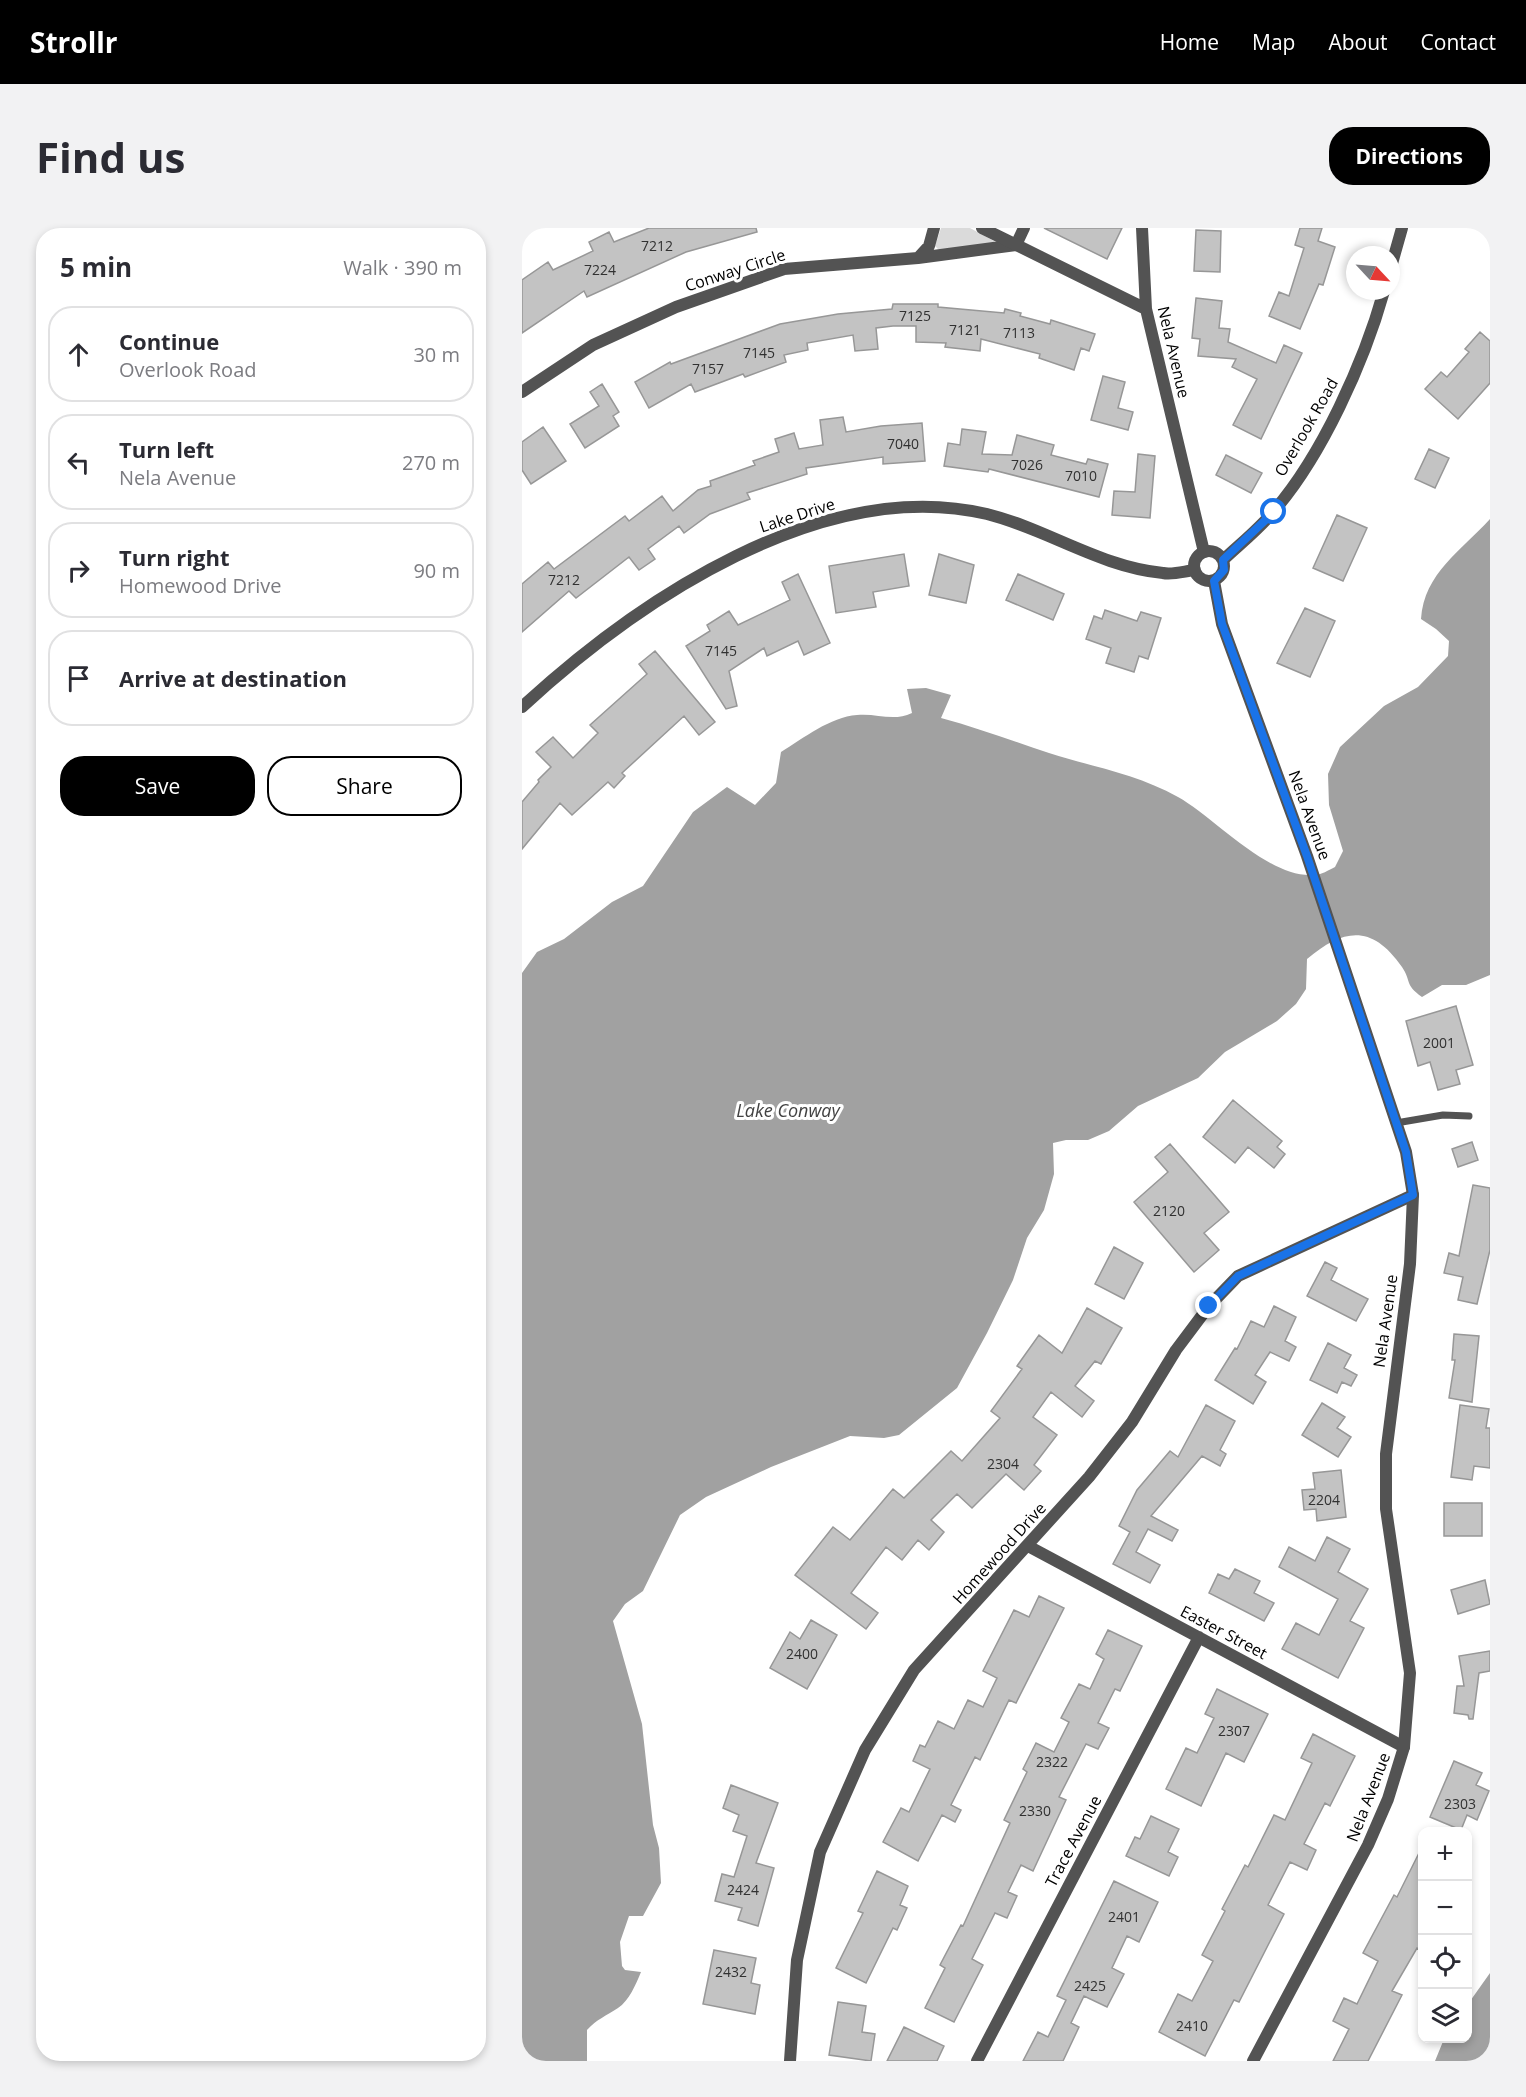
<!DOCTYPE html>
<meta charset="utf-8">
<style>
body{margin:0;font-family:"Open Sans",sans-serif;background:#f2f2f3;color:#2b2b33}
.controls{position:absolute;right:18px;bottom:18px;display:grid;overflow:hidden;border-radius:12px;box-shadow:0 3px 9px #0003}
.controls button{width:54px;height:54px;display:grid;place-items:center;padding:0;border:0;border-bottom:2px solid #e1e1e2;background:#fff;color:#2b2b33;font:30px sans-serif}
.compass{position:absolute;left:824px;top:18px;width:54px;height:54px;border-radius:50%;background:#fff;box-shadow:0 3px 9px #0003;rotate:116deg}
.stop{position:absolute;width:18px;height:18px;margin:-14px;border:4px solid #1a73e8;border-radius:50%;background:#fff}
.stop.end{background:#1a73e8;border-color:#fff;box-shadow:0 2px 6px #0008}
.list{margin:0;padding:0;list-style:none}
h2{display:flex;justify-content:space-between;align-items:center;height:78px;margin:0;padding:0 24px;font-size:26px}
h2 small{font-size:20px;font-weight:400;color:#7c7c81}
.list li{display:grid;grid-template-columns:39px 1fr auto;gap:18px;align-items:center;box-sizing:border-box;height:96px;margin:0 12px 12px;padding:0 12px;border:2px solid #e1e1e2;border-radius:24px}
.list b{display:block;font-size:22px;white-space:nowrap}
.list p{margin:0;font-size:20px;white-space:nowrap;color:#7c7c81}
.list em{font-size:20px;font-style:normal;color:#7c7c81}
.actions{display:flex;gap:12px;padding:18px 24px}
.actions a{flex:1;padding:14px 0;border:2px solid #000;border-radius:24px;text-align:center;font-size:21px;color:#000}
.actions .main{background:#000;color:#fff}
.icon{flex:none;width:33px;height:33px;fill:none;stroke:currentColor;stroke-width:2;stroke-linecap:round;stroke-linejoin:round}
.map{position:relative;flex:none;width:968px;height:1833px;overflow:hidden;border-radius:24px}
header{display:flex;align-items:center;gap:36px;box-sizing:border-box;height:84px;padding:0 30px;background:#000;color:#fff}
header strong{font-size:28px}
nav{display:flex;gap:33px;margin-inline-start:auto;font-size:21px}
.intro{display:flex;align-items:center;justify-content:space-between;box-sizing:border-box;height:144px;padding:0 36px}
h1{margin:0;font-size:42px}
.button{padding:15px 27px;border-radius:24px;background:#000;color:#fff;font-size:21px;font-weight:700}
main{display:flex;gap:36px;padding:0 36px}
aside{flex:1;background:#fff;border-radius:24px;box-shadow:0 3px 9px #0003}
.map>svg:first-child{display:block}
</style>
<header>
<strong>Strollr</strong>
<nav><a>Home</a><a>Map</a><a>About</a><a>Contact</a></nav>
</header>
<div class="intro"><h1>Find us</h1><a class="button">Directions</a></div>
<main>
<aside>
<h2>5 min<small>Walk · 390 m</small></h2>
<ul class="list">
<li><svg class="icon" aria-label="ahead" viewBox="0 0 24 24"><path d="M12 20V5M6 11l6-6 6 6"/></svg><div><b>Continue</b><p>Overlook Road</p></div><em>30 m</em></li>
<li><svg class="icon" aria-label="left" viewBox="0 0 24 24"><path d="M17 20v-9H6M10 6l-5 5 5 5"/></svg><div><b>Turn left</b><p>Nela Avenue</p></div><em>270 m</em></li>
<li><svg class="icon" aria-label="right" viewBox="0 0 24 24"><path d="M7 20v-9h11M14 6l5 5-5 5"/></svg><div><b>Turn right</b><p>Homewood Drive</p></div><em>90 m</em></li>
<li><svg class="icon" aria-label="arrive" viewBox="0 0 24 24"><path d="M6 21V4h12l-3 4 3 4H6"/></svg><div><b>Arrive at destination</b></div></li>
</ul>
<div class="actions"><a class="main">Save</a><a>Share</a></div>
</aside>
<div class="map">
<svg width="968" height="1833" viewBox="0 0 968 1833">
<rect width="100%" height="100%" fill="#fff"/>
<!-- green -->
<path fill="#dadada" d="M419 0H448L472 13 474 16 471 19 416 21 413 18Z"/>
<!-- water -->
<path fill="#a1a1a1" d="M968 291V747L944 757H920L900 769C882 756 890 754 880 739 850 696 822 700 785 731L784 761 774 776 755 793 703 824 676 850 616 878 587 903 566 912H544L531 915 532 946 522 982 505 1010 491 1052 465 1105 435 1160 377 1207 362 1210 328 1208 249 1239 184 1269 158 1287 121 1363 103 1376 91 1393 120 1496 131 1597 137 1620 139 1655 121 1688H107L98 1714 100 1738 103 1742 119 1744C114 1756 107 1773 96 1780 84 1788 75 1791 65 1802V1833H0V745L15 724 42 711 90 674 121 658 171 584 205 559 233 577 254 555 259 524C282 510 308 489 335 487 355 485 371 494 390 485L385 461 404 460 429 467 419 490C456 500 491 513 527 525 571 539 615 546 656 569 692 589 747 651 792 647 799 647 807 642 813 639L821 623 807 577 806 546 818 519 862 478 896 459 926 428 927 413 914 401 899 391C902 345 940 322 968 291Z
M968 1745V1833H913L922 1811 946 1810V1776Z"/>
<!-- building -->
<path fill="#c3c3c3" stroke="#979797" stroke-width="1.5" d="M127 0H234L235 4 164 24 65 69 62 63 0 105V52L26 34 31 42 71 23 67 14 87 4 92 14Z
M522 0H600L585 31Z
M778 0H800L796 13 813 19 801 57 797 56 778 101 747 88 757 64 767 68 782 20 773 17Z
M674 2 699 3 698 44 672 43Z
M674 70 700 73 697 100 708 101 706 114 754 135 762 117 780 125 739 211 711 197 735 151 710 139 714 131 676 128 678 111 670 110Z
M371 76H416V79L482 85 483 81 499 85 498 88 528 96 529 92 573 106 567 123 559 120 552 142 517 130 518 126 459 111 458 123 423 119 424 115 394 114V98H371L354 100 356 121 333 123 331 107 285 115 286 122 262 127 264 134 223 149 221 146 173 164 169 156 127 180 113 154 148 134 149 136 258 96 316 86 370 81Z
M958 104 968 113V155L936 191 903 161 919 144 925 149 947 124 943 121Z
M581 148 603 154 596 180 611 184 606 202 569 192Z
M80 156 97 184 91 188 97 198 63 220 48 196 77 178 68 164Z
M321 189 324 204 359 198 400 195 403 233 361 236V229L284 240 285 246 225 265 228 271 188 286 162 305 157 298 126 321 133 331 117 342 107 329 54 370 47 363 0 404V356L26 334 32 341 103 288 107 293 140 268 151 283 176 262 189 258 188 253 233 237 231 233 257 224 253 211 272 205 277 221 301 217 298 192Z
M21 199 44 233 9 256 0 242V214Z
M440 201 464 204 460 226 490 227 495 207 532 217 529 227 564 236 566 231 586 236 577 269 467 241 466 244 422 238 426 215 438 217Z
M907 221 927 230 913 260 893 251Z
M616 226 633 228 628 290 590 287 592 263 613 264Z
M704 227 740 245 729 265 694 247Z
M815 287 845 300 821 353 791 340Z
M382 326 387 358 351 364 354 379 314 385 307 338Z
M417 326 452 337 444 375 407 367Z
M276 346 308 415 282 427 276 413 245 428 242 420 207 443 215 478 204 481 164 418 188 403 185 397 207 383 216 397 268 372 260 354Z
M496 346 542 366 531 392 484 372Z
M783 380 813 393 788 449 755 435Z
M583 382 615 393 619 384 639 390 626 431 617 428 612 444 584 435 589 420 564 411 572 388 580 391Z
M133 423 193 494 177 507 162 488 100 545 103 548 92 560 86 554 50 587 38 575 0 621V574L17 554 16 552 29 539 14 524 31 509 51 530 76 505 68 497 125 446 117 436Z
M934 778 951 837 934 842 938 856 916 862 908 834 896 838 884 793Z
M711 872 760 913 755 919 763 926 752 940 726 919 713 935 681 909Z
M950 914 956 932 936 939 930 921Z
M648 916 707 984 682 1005 697 1022 672 1044 612 974 646 944 633 929Z
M951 957 968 960V1022L955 1076 936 1072 941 1049 922 1045 927 1025 937 1028Z
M592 1019 621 1035 602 1071 573 1056Z
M803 1034 815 1040 809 1052 846 1071 834 1093 785 1068Z
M752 1078 774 1089 763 1113 774 1119 767 1133 748 1124 733 1147 744 1154 731 1176 693 1152 713 1120 715 1121 729 1093 742 1099Z
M565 1080 600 1100 579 1136 573 1133 553 1158 572 1173 560 1189 529 1164 511 1189 535 1207 512 1237 519 1243 502 1262 484 1246 450 1280 435 1266 409 1292 422 1304 407 1322 396 1312 380 1332 364 1319 329 1365 356 1385 344 1401 273 1347 311 1299 328 1312 371 1261 382 1270 429 1223 440 1233 478 1190 469 1183 500 1141 495 1138 517 1107 540 1125Z
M932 1106 957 1108 950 1174 927 1170 933 1132H930Z
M806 1115 829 1127 822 1140 835 1147 829 1158 820 1154 815 1165 788 1152Z
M800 1175 823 1189 815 1200 829 1209 816 1229 780 1207Z
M684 1177 713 1193 698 1222 704 1226 698 1238 680 1228 629 1288 656 1302 650 1313 626 1301 614 1324 638 1337 628 1355 591 1336 608 1304 597 1298 615 1262 648 1223 656 1229Z
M938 1177 967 1181 964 1200H968V1240L952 1238 950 1252 929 1249Z
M819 1242 824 1289 795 1293 794 1281 782 1282 780 1262 793 1261 791 1245Z
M922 1275H960V1308H922Z
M805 1309 828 1321 816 1344 846 1361 828 1393 842 1400 816 1450 760 1421 774 1395 797 1407 816 1371 757 1339 767 1319 793 1333Z
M713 1341 738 1353 732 1365 752 1375 742 1393 687 1365 696 1346 707 1351Z
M963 1352 968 1376 936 1386 929 1362Z
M517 1368 542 1380 494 1475 487 1472 458 1532 453 1529 429 1577 439 1582 433 1594 420 1587 396 1633 361 1614 379 1580 387 1584 408 1541 391 1533 398 1517 403 1519 416 1493 432 1501 446 1472 461 1479 475 1450 461 1443 492 1382 507 1389Z
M289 1392 315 1407 285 1461 248 1440 268 1404 278 1411Z
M586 1402 620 1418 598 1463 593 1461 576 1495 587 1500 576 1521 564 1516 537 1569 544 1572 511 1643 499 1637 486 1664 495 1668 485 1690 473 1685 450 1731 461 1737 432 1794 403 1780 423 1740 418 1737 439 1697 441 1698 488 1595 482 1592 505 1544 501 1541 514 1515 532 1524 547 1494 539 1490 557 1456 568 1461 582 1431 574 1426Z
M968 1423V1443L957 1445 951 1491H947L946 1487 932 1485 935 1458H942L937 1428Z
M695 1461 746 1486 722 1534 704 1525 679 1578 644 1561 664 1520 675 1525 692 1490 683 1486Z
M791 1506 833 1528 808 1578 803 1575 782 1616 794 1622 785 1642 768 1634 746 1677 762 1686 717 1774 712 1772 683 1828 637 1804 656 1766 670 1773 691 1733 680 1727 703 1683 700 1681 723 1637 726 1639 752 1587 763 1592 790 1535 779 1530Z
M932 1533 960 1545 954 1557 967 1563 955 1592 945 1587 939 1602 908 1589Z
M209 1557 256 1575 234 1635 252 1640 236 1698 216 1692 220 1680 193 1673 200 1646 212 1649 225 1608 211 1603 217 1587 201 1580Z
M629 1588 657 1601 646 1624 656 1629 647 1648 604 1628 613 1609 618 1611Z
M900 1619V1723L895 1720 870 1763 880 1767 846 1833H811L827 1801 811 1793 822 1770 835 1776 856 1733 841 1725 872 1667 875 1669Z
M355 1643 386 1658 378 1677 385 1680 375 1702 371 1700 344 1755 314 1740 341 1685 336 1683Z
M592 1653 636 1674 617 1714 605 1708 590 1740 602 1746 585 1779 562 1768 549 1795 557 1799 541 1833H501L516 1804 526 1809 544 1772 535 1768Z
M192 1722 234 1730 229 1755 238 1757 233 1786 181 1776Z
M316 1774 344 1778 340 1804 353 1806 349 1833 307 1827Z
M382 1799 422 1818 415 1833H365Z"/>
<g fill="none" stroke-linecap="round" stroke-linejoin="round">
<!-- service -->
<path stroke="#535353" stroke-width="7" d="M874 895 921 887 947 888"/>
<!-- minor -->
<path stroke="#535353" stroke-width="12" d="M396 30 407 18 412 0
M869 39 880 0
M0 164 71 117 154 79 262 41 396 30 494 17 502 0
M672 338a15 15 0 1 1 30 0a15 15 0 1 1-30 0Z
M701 332C718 316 737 301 751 284 800 228 842 134 862 63
M0 479C115 373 300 247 465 286 525 301 578 339 641 345 651 347 663 343 673 342
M506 1318 882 1519
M268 1833 275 1732 298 1624 343 1522 392 1442 567 1249 610 1194 654 1122 687 1078 716 1048 891 967
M455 1833 677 1409"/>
<!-- tertiary -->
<path stroke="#535353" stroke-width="12" d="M460 0 624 81
M620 0 624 81 682 324
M692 353 700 396 785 628 884 924 891 967 888 1036 864 1226V1281L888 1445 882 1519 866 1571 846 1617 731 1833"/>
</g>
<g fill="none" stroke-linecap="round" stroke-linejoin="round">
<!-- route -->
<path stroke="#1a73e8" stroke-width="8" d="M687 1078 716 1048 891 967 884 924 785 628 700 396 692 353 702 342 701 332 752 284"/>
</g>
<g text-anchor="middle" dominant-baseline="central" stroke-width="6" stroke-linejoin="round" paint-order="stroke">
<!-- number labels -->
<g font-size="14" fill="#313131">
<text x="135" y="17">7212</text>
<text x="78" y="41">7224</text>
<text x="393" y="87">7125</text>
<text x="443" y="101">7121</text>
<text x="497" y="104">7113</text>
<text x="237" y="124">7145</text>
<text x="186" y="140">7157</text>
<text x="381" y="215">7040</text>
<text x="505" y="236">7026</text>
<text x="559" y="247">7010</text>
<text x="42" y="351">7212</text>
<text x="199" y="422">7145</text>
<text x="917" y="814">2001</text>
<text x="647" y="982">2120</text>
<text x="481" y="1235">2304</text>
<text x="802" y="1271">2204</text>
<text x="280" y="1425">2400</text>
<text x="712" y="1502">2307</text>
<text x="530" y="1533">2322</text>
<text x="938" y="1575">2303</text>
<text x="513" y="1582">2330</text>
<text x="221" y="1661">2424</text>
<text x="602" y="1688">2401</text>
<text x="209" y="1743">2432</text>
<text x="568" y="1757">2425</text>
<text x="670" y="1797">2410</text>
</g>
<!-- street labels -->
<g font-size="16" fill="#000" stroke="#fff">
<text transform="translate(213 42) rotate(-18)">Conway Circle</text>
<text transform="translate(652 124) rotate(77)">Nela Avenue</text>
<text transform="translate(784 199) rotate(-60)">Overlook Road</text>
<text transform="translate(275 287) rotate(-18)">Lake Drive</text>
<text transform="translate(788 587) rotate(70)">Nela Avenue</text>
<text transform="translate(863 1093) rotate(-82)">Nela Avenue</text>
<text transform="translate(477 1325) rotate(-48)">Homewood Drive</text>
<text transform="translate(702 1404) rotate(28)">Easter Street</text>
<text transform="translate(846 1569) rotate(-69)">Nela Avenue</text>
<text transform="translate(551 1613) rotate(-62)">Trace Avenue</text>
</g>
<!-- water labels -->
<g font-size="18" font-style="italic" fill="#424242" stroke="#fff">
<text x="266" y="882">Lake Conway</text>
</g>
</g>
</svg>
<div class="controls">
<button>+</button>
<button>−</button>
<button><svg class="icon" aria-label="locate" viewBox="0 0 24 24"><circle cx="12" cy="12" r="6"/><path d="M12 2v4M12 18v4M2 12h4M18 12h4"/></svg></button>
<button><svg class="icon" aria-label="layers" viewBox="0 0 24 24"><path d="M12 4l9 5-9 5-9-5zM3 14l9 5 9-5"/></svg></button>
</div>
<svg class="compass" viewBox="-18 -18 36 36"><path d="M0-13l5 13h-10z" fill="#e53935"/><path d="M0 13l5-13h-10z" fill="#7c7c81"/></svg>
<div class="stop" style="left:752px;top:284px"></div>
<div class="stop end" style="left:687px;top:1078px"></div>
</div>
</main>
